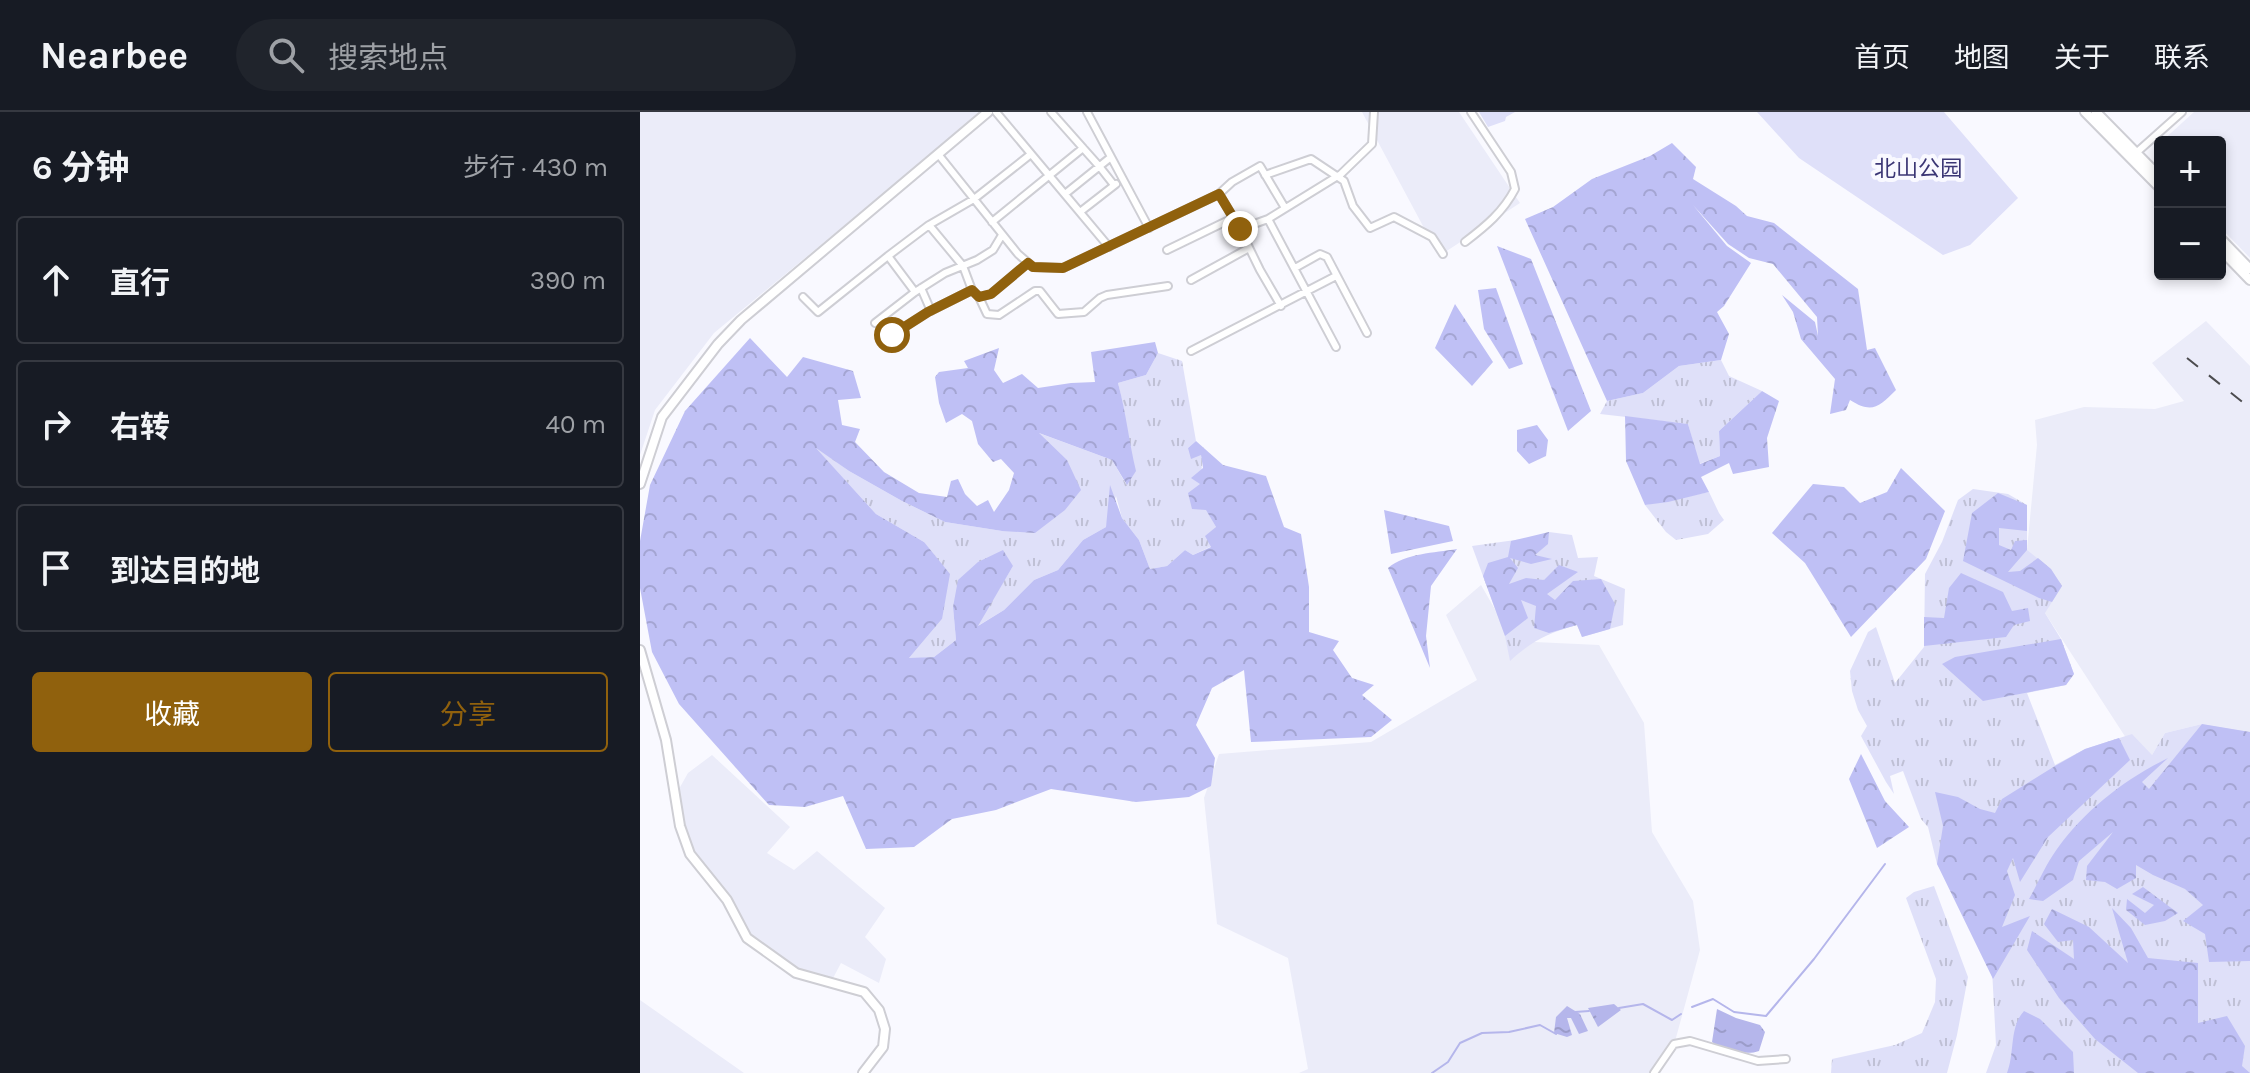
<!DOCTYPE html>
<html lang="zh">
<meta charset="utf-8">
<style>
body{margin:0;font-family:Karla,"Noto Sans SC",sans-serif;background:#20242c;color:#f1f3f6}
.controls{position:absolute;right:24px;top:24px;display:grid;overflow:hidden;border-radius:8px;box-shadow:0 4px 12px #0003}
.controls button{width:72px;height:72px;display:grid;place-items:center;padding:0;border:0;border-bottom:2px solid #363941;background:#171b24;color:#f1f3f6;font:40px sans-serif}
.stop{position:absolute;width:24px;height:24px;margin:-18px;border:6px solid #90610d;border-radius:50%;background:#fff}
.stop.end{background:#90610d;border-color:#fff;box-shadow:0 2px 8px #0008}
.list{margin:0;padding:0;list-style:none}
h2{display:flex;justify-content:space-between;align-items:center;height:104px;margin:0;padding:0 32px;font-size:34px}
h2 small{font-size:26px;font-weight:400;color:#9ea1a6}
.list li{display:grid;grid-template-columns:52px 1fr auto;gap:24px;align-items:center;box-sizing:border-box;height:128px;margin:0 16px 16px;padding:0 16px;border:2px solid #363941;border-radius:8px}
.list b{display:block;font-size:30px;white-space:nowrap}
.list em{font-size:26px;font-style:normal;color:#9ea1a6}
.actions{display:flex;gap:16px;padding:24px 32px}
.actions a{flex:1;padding:18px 0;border:2px solid #90610d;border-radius:8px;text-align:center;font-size:28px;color:#90610d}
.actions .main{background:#90610d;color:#fff}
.icon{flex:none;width:44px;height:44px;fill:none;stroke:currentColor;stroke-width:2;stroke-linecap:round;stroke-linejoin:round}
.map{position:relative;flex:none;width:1610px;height:961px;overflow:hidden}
header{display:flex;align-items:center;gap:48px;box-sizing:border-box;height:112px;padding:0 40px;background:#171b24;border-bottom:2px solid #363941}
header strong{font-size:38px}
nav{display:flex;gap:44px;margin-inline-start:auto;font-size:28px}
.search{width:560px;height:72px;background:#20242c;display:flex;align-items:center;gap:20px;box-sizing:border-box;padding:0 28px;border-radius:44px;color:#9ea1a6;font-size:30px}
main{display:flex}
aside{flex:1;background:#171b24}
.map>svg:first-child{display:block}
</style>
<header>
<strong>Nearbee</strong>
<div class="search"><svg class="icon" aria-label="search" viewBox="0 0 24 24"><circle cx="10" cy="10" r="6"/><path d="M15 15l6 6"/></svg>搜索地点</div>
<nav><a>首页</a><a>地图</a><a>关于</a><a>联系</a></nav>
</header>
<main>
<aside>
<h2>6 分钟<small>步行 · 430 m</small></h2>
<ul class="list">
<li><svg class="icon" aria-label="ahead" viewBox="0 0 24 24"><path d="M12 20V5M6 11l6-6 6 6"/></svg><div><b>直行</b></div><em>390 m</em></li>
<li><svg class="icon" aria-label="right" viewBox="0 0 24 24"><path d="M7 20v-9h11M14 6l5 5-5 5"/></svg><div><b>右转</b></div><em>40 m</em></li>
<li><svg class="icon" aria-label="arrive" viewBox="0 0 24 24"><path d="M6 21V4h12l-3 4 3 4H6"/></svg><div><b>到达目的地</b></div></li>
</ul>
<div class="actions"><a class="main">收藏</a><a>分享</a></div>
</aside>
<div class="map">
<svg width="1610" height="961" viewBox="0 0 1610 961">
<defs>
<pattern id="grass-tufts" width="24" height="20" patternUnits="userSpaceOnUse" patternTransform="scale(2)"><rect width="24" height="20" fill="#dfe0f9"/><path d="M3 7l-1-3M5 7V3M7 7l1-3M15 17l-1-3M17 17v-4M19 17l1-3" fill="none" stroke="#bfc0d5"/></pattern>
<pattern id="forest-crowns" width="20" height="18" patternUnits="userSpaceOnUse" patternTransform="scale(2)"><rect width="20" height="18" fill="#bfc0f5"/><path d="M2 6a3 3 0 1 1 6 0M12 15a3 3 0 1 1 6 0" fill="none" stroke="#a4a5d2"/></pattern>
<pattern id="water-ripples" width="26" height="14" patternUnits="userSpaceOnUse" patternTransform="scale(2)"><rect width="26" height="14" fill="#b5b6eb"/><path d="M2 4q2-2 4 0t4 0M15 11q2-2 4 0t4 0" fill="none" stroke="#9b9cc9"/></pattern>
</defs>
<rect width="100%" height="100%" fill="#f9f9ff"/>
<!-- built -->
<path fill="#ebecf9" d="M0 0H342L74 221 15 298 0 343Z
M722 0H819L880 91 799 144Z
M1554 0H1610V146L1580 115V30H1521Z
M1566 209 1610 254V620L1562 612 1525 621 1512 643 1499 646 1405 501 1387 438 1397 333 1395 308 1444 295 1515 297 1544 289 1512 251Z
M841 473 873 529 959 533 1004 611 1012 720 1053 789 1060 838 1031 944 1018 961H659L668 957 648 846 577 812 564 686 579 642 731 630 837 568 806 503Z
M72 643 150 715 127 741 154 758 177 739 245 796 225 825 246 847 239 871 201 851 191 870 149 856 107 826 87 788 50 742 35 684 48 661Z
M0 888 104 961H0Z"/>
<!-- grass -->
<path fill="url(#grass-tufts)" d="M518 241 542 249 556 329 548 336 561 342C563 352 561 359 561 370 560 386 568 401 576 415L572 434 553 443 545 438 527 454 510 457 499 428 482 406 476 384 466 415 443 428 418 458 394 468 364 498 336 515 373 454 313 495 316 528 294 545 268 547 302 507 284 430 236 402 172 332 209 359 262 389 305 410 362 419 396 320 472 348 486 372C487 337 487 305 478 271L506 263Z
M1081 248 1089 264 1122 279 1079 319 1080 344 1059 352 1048 312 960 302 967 289 1003 281 1039 254Z
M1333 377 1368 382 1387 393V438L1411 457 1422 474 1405 501 1421 527 1434 562 1426 573 1387 581 1415 653 1445 637 1492 622 1512 643 1525 621 1562 612 1610 620V961H1346L1356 933 1351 838 1297 752 1288 715 1281 707 1263 659 1250 664 1254 682 1246 670 1221 624 1227 614 1218 598 1212 579 1210 559 1228 520 1236 515 1255 571 1284 535 1285 462 1302 430 1318 388Z
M1069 380 1079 401 1084 408 1068 422 1036 428 1026 420 1005 393Z
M909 420 932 423 938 446 958 445 954 464 985 477 983 513 942 525 937 513C908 521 892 529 870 549L865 524 832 434 889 426Z
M1294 774 1328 865 1317 923 1307 961H1191L1192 947 1255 933 1282 921 1295 890 1296 867 1266 786 1274 780Z"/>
<!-- forest -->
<path fill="url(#forest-crowns)" d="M1032 31 1056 55 1053 67 1096 94 1107 104 1134 111 1218 177 1227 238 1235 236 1256 278C1239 295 1232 302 1210 288L1206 298 1190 302 1195 267 1161 227 1153 200 1142 183 1175 210 1178 224 1177 205 1133 152 1109 146 1088 132 1053 93 1087 134 1111 151 1084 194 1077 200 1089 222 1081 248 1039 254 1003 281 967 289 885 107 913 95 952 67 1010 44Z
M857 134 891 147 951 299 928 319Z
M856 176 883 252 869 257 844 217 838 178Z
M815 192 853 250 832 274 795 236Z
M110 226 147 265 163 245 213 259 221 286 198 288 202 313 220 317 215 330 244 360 279 381 307 385 311 369 318 367 325 382 337 394 348 388 354 400 369 378 374 361 361 347 353 350 338 332 332 309 322 302 306 311 299 291 295 265 299 260 328 256 324 249 359 236 354 258 363 271 382 262 398 276 431 271 455 270 451 240 515 230 518 241 506 263 478 271C486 300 489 330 496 359L487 373 472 348 399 321 427 348 441 378 425 398 395 421 362 419 305 410 262 389 209 359 176 336 236 402 284 430 310 462 302 507 269 546 294 545 316 528 313 495 318 468 338 450 363 438 373 454 338 514 364 498 394 468 418 458 443 428 466 415 470 373 482 406 499 428 510 457 527 454 545 438 553 443 571 435 565 424 576 415 566 398 552 397 548 381 560 372 551 366 563 356 561 343 551 347 548 336 556 329 583 353 626 364 644 415 661 422 669 475V520L699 529 693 538 712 566 734 573 722 583 752 608 731 625 611 630 604 558 572 576 556 613 575 646 571 674 549 685 496 690 411 677 356 698 312 707 274 735 226 737 203 684 165 695 129 693 39 592 12 540 0 476V429L10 373 45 299Z
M1122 279 1139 289 1127 326 1129 355 1093 362 1089 351 1061 365 1069 380 1028 390 1005 393 986 349 985 304 1048 312 1060 352 1080 344 1079 319Z
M897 313 908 328 906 344 889 352 877 339V318Z
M1261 356 1305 399 1286 447 1211 525 1165 451 1132 421 1173 372 1204 375 1220 391 1247 380Z
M1358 381 1387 393V419L1359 416V433L1371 438 1375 429 1387 428V438L1368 460 1380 459 1398 446 1411 457 1422 474 1412 490 1399 486 1323 449 1332 401Z
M744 398 809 414 813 429 751 442Z
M909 420 908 432 895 443 912 447 891 452 870 446 878 456 869 472 886 466 904 468 919 453 938 460 907 482 915 488 933 469 961 467 975 492 970 517 942 525 937 513 909 521 894 516 896 494 881 488 888 506 865 524 843 464 848 451 868 445 871 429Z
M817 437 791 474 786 524 790 556 748 456C766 441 794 441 817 437Z
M1321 461 1363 480 1372 499 1388 496 1390 509 1374 513 1366 525 1284 534V505L1304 506 1309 476Z
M1421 527 1434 562 1426 573 1343 589 1302 552 1315 545Z
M1562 612 1610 620V849L1569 850 1565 822 1543 809 1563 793 1545 777 1513 763 1496 753V766L1477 777 1465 770 1446 768 1447 754 1473 720 1439 749 1433 768 1403 789 1389 787C1398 771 1406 752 1417 737 1446 697 1484 668 1528 646L1502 670 1509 677Z
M1479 626 1490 648 1408 725 1380 770 1373 746 1367 759 1375 783 1362 815 1390 804 1353 867 1297 752 1303 714 1295 680 1318 685 1340 697 1355 701 1362 687 1415 654 1445 637Z
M1221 642 1245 689 1269 715 1237 736 1209 667Z
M1503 775 1538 801 1525 809 1505 813 1486 798 1487 787 1505 801 1514 793 1492 782Z
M1472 796 1491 816 1508 846 1558 851V911L1587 904 1605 934 1602 954 1610 961H1498L1455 927 1419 886 1387 838 1392 819 1434 847 1433 828 1418 830 1404 812 1412 797 1449 815 1488 851Z
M1384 899 1400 907 1433 940 1434 961H1367C1375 941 1369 915 1384 899Z"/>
<!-- park -->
<path fill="#dfe0f9" d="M839 0H875L866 5 865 9 848 15Z
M1117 0H1304L1378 86 1330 133 1303 143 1159 46Z"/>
<!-- water -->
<path fill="url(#water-ripples)" d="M974 892 981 898 958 915 948 896Z
M927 894 940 902 948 919 939 922 931 906H927L932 923 927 925 914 921 916 905Z
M1077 897 1096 906 1120 913 1125 920 1119 939C1106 944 1083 938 1072 930Z"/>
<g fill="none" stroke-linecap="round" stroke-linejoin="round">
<!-- stream -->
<path stroke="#b5b6eb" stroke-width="2" d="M1052 895 1073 887 1094 900 1126 904 1174 847 1245 752
M979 896 1003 892 1032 908 1041 902
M935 900 949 899
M792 961 808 950 820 931 842 921 869 920 900 913 916 922 917 920"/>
<defs>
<path id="minor" d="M356 0 469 135
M411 0 459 54 474 73
M447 0 509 116
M1496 41 1542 0
M298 42 378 142 393 155 423 156 579 82 600 117 628 107 696 235
M625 63 671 47 704 69 713 94 730 116 754 105 792 125 803 142
M425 82 471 45
M579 82 592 70 620 54 645 96
M440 100 476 72
M628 107 701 62 732 32 734 0
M352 110 443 36
M289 113 323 154 332 178
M600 117 620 158 641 194
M825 130C846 114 863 100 875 77L871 60 831 0
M527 138 593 106
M248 144 289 113 334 87 391 42
M655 156 680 142 687 145 727 221
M551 168 609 136
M281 176 291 199
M163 185 178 200 248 144 275 180
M339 185 347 202 359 203 395 179H400L418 202 444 200 460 186 467 183 528 174
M235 211 275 180 305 161 337 148 353 138 362 123
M252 223 288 200 332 178 339 185 351 182 388 151
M551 239 696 164
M1014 961 1034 932 1050 929 1118 949 1146 947"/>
<path id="tertiary" d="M1445 0 1520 76
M1456 0 1520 65
M1580 126 1610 157
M1580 137 1610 168
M0 372 22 305 78 232 101 208 348 0
M0 538 26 628 40 714 50 742 87 788 107 826 156 861 224 880 239 898 245 917 243 935 223 961"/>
</defs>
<!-- minor casing -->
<use href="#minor" stroke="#ceced4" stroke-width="10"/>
<!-- tertiary casing -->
<use href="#tertiary" stroke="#ceced4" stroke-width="12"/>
<!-- minor -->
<use href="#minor" stroke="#fff" stroke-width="6"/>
<!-- tertiary -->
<use href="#tertiary" stroke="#fff" stroke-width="8"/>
<!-- rail -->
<path stroke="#4c4c4f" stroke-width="2" stroke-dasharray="14 14" stroke-linecap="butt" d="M1547 246 1610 296"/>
</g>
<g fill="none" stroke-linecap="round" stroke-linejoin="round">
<!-- route -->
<path stroke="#90610d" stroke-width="10" d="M252 223 288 200 332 178 339 185 351 182 388 151 393 155 423 156 579 82 600 117"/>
</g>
<g text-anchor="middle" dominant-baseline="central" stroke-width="8" stroke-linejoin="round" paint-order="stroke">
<!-- park labels -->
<g font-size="22" fill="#3b3675" stroke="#f9f9ff">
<text x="1278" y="57">北山公园</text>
</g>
</g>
</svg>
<div class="controls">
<button>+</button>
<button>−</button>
</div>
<div class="stop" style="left:252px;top:223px"></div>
<div class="stop end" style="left:600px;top:117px"></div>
</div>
</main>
